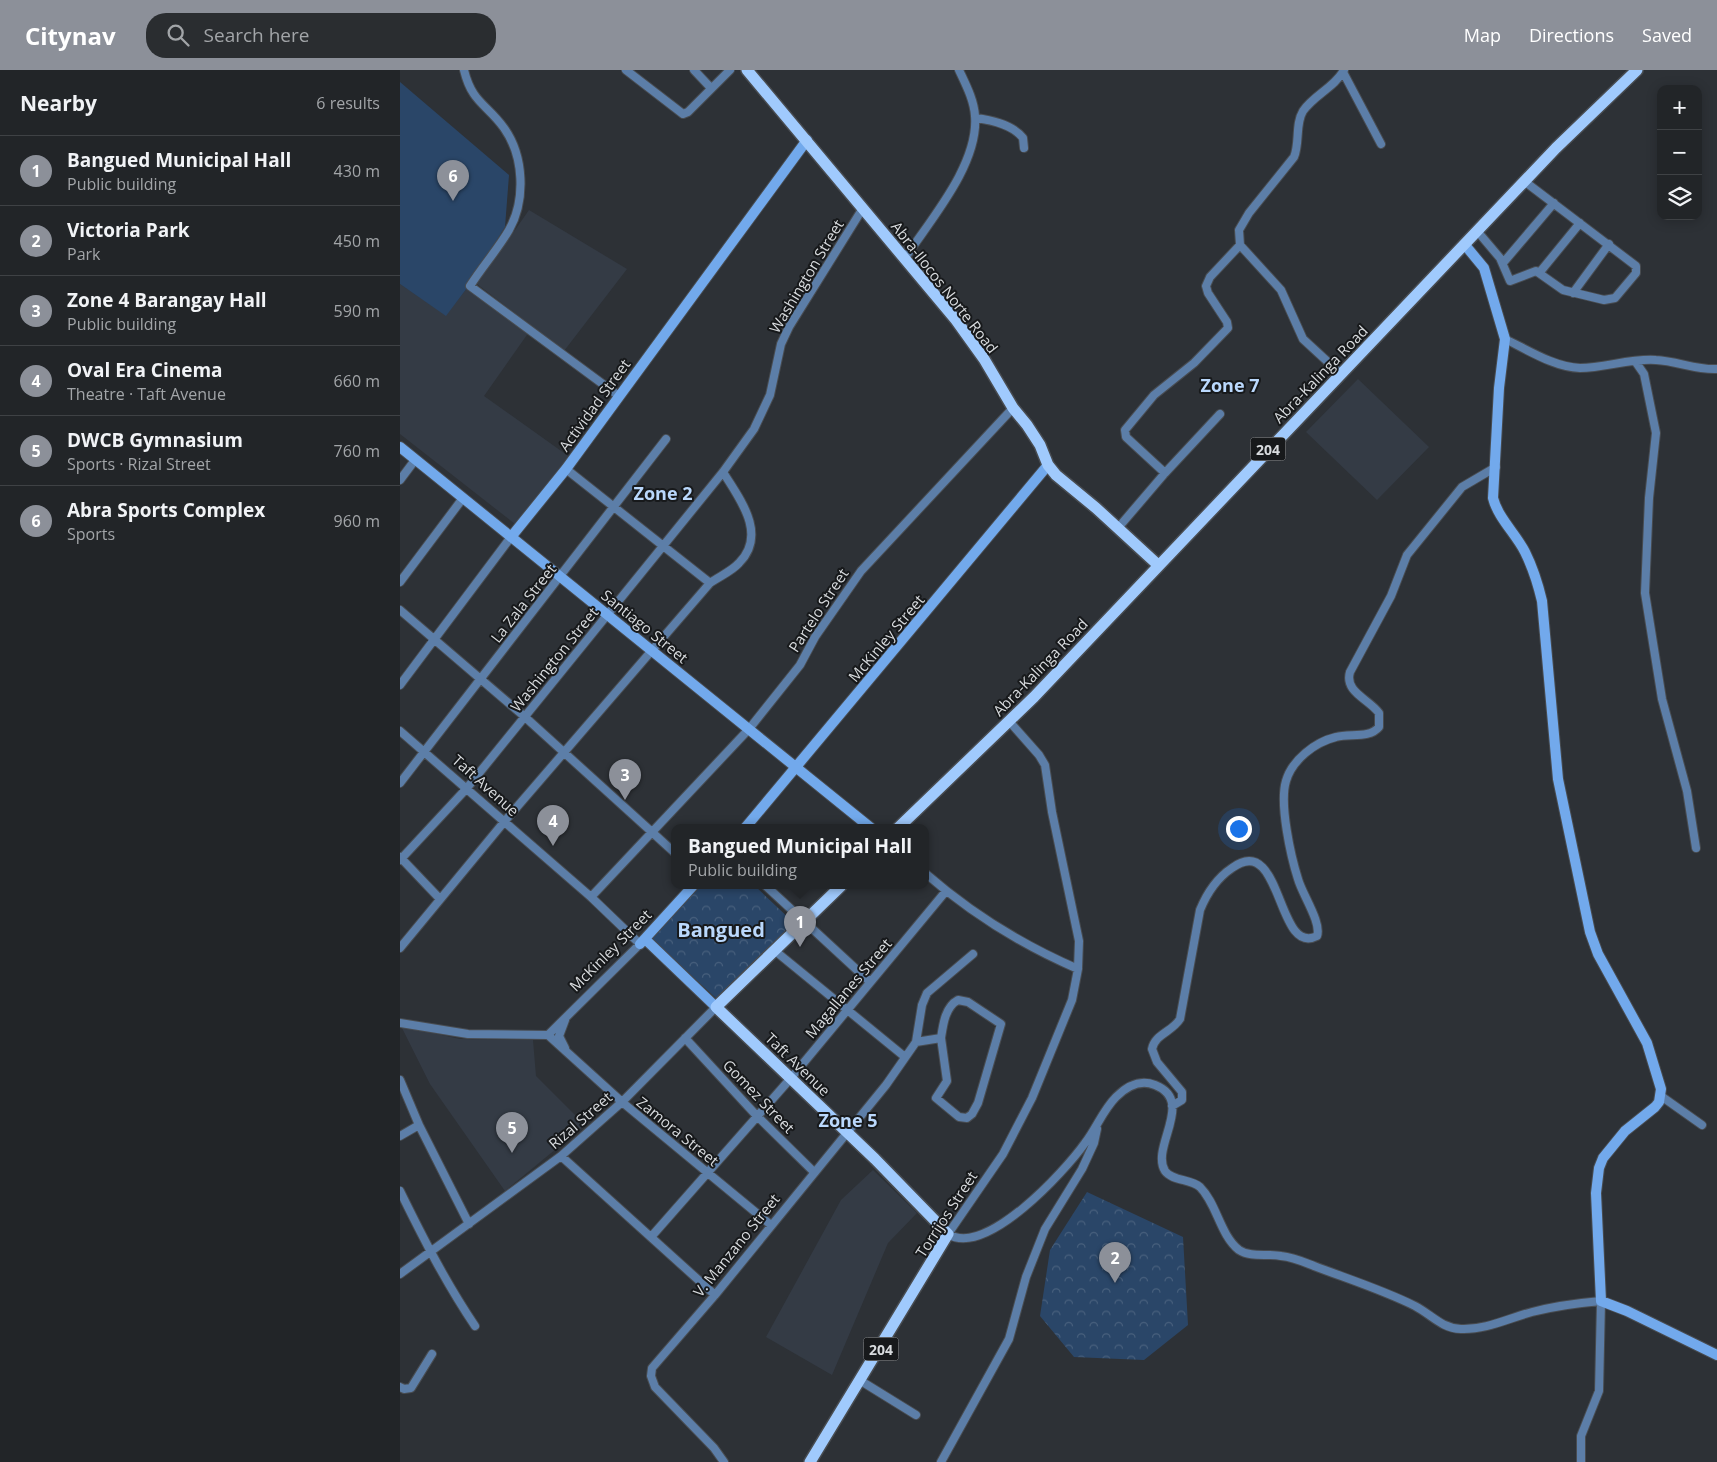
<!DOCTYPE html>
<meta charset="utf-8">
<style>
body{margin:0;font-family:"Open Sans",sans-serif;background:#2a2d30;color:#f1f3f6}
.controls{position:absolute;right:15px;top:15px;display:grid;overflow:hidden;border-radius:10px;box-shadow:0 2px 12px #0003}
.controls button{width:45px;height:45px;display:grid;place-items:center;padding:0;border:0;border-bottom:1px solid #3f4245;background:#222528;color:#f1f3f6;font:25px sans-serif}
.you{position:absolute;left:838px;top:758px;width:18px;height:18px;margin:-12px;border:4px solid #fff;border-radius:50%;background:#1a73e8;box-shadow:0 0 0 8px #1a73e833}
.badge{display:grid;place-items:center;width:32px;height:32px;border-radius:50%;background:#8c9099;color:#fff;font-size:16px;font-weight:700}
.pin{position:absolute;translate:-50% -41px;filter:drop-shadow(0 1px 2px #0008)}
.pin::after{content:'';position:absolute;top:26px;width:18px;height:15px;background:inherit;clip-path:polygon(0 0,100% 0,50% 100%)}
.popup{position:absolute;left:271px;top:754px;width:258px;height:65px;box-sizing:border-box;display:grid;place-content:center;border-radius:10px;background:#222528;filter:drop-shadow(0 1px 4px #0005);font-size:16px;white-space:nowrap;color:#a2a5a8}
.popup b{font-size:19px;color:#f1f3f6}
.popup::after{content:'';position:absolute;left:50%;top:100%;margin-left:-10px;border:10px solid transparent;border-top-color:#222528}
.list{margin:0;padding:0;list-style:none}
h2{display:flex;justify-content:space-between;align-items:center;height:65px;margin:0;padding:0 20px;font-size:21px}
h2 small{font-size:16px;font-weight:400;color:#a2a5a8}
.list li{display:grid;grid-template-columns:32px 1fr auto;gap:15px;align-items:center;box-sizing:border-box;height:70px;padding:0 20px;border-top:1px solid #3f4245}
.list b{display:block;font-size:19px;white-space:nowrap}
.list p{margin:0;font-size:16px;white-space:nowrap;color:#a2a5a8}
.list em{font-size:16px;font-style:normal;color:#a2a5a8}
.icon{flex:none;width:28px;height:28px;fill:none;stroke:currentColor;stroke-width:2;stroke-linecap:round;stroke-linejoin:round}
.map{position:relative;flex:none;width:1317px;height:1392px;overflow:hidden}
header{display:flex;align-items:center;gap:30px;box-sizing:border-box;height:70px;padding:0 25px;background:#8c9099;color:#fff}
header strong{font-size:24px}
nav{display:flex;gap:28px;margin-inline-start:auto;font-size:18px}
.search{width:350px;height:45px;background:#2a2d30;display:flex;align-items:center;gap:12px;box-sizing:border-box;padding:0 18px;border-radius:20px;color:#a2a5a8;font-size:19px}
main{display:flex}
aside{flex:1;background:#222528}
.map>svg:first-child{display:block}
</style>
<header>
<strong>Citynav</strong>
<div class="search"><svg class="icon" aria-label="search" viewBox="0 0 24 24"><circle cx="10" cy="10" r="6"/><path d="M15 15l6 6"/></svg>Search here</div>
<nav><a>Map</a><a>Directions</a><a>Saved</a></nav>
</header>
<main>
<aside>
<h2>Nearby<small>6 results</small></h2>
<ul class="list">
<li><span class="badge">1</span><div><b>Bangued Municipal Hall</b><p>Public building</p></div><em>430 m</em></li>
<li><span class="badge">2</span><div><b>Victoria Park</b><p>Park</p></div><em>450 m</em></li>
<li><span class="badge">3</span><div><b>Zone 4 Barangay Hall</b><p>Public building</p></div><em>590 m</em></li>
<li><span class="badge">4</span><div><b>Oval Era Cinema</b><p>Theatre · Taft Avenue</p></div><em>660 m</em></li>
<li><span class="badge">5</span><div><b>DWCB Gymnasium</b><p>Sports · Rizal Street</p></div><em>760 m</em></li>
<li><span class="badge">6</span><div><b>Abra Sports Complex</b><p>Sports</p></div><em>960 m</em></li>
</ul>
</aside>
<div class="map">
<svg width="1317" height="1392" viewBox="0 0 1317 1392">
<defs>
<pattern id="park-crowns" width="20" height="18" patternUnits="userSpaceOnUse" patternTransform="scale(1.25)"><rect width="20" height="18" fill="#2a4668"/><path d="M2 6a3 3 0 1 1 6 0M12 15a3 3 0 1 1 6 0" fill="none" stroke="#48607d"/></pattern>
</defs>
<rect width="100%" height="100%" fill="#2d3136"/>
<!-- built -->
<path fill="#343b45" d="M129 140 227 199 164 281 77 214Z
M0 214 46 245 67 218 129 262 84 326 171 388 115 454 0 364Z
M958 309 1029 377 977 430 906 362Z
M1 956 60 969 133 970 136 1006 185 1055 105 1121 30 1014Z
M473 1100 517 1143 488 1173 432 1305 366 1267 441 1130Z"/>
<!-- park -->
<path fill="url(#park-crowns)" d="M296 816H355L395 854 317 929 250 868Z
M687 1122 783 1167 788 1255 744 1290 674 1287 640 1246 650 1180Z"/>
<!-- garden -->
<path fill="#2a4668" d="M0 12 109 105 105 157 67 218 46 246 0 214Z"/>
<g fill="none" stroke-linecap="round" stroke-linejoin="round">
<defs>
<path id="street" d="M64 0C72 33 87 34 104 58 124 86 126 130 109 160 98 179 82 197 70 216L219 326
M226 0 283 44 288 42 330 0
M294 0 310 17
M943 2 981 74
M576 48C591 50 613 55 623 68L624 78
M1078 162 1100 188 1110 211 1136 201 1163 220 1204 230 1215 228 1236 203V196L1124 111
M505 188C531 149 579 94 575 46 574 30 566 15 559 0
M1103 193 1154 133
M1140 202 1180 153
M1173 223 1209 174
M1105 269C1128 280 1154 297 1180 298 1205 298 1231 288 1256 290 1277 291 1296 300 1317 299
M1235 291 1244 304 1256 363 1249 428 1245 523 1262 629 1287 721 1296 778
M941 304 903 269 881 220 840 175 839 160 849 143 894 87C900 73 895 54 903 41 914 25 935 17 944 0
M166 399 310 513
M765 403 726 367 725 360 754 325 794 293 828 258 827 252 808 223 806 216 810 207 840 175
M0 410 15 390
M718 458 765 403 820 344
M0 512 63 428
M0 540 125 647 275 783
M0 615 111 467
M609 651 639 685 645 695 652 742 679 871 678 899 672 930 632 1028 603 1084 548 1164C586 1188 665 1101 685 1073 696 1059 703 1040 716 1027 727 1016 740 1009 755 1015 796 1031 750 1077 765 1101 772 1111 791 1109 800 1117 817 1134 820 1165 839 1180 851 1188 868 1183 881 1186 893 1187 904 1192 914 1196 948 1209 983 1220 1015 1236 1032 1245 1041 1258 1061 1259 1086 1260 1109 1248 1132 1242 1155 1236 1178 1233 1201 1231L1199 1321 1181 1366V1392
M0 661 191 827 240 874 148 965
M0 713 266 369
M0 787 40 829
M0 790 67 718 323 402 354 359 370 325 381 274 389 257 463 138
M525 803C571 843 622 875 678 899
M366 816 470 912
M191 827 349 659 400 595 415 567 461 501 613 338
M0 878 104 752 310 513C320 506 332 501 339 493 368 464 339 428 323 402
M374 880 505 987
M165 950 159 966 165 978
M0 953 68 964 148 965
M148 965 222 1032 371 1155
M285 968 356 1045 414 1102
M516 972 541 968C543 955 545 937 558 930L568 932 601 954 578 1033 572 1044 567 1048 559 1047 536 1028 547 1011 541 968
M0 1010 19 1055 69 1154
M1261 1026 1302 1055
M772 1036 782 1030V1022L757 992 752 979C755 964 772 962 780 949L800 840C807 823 817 808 832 798 883 761 876 887 917 866 922 853 902 824 898 809 891 787 879 734 886 711 892 690 915 672 936 667 950 663 969 669 979 657V643C969 629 944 622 950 602L991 526 1007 485 1062 417 1096 397
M0 1066 19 1055
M161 1086 315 1225
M0 1121C23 1168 46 1213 75 1256
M251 1167 391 1008 546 821
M0 1204 161 1086 222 1032 316 937
M461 1311 516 1345
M0 1317 4 1319 11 1318 32 1284
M324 1392 314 1378 255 1317 251 1306 252 1298 315 1225 486 1015 516 972 522 935 527 923 573 884
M541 1392 609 1269 626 1207 645 1159 682 1099 694 1073 697 1059"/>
<path id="secondary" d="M1065 175 1084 198 1105 269 1099 318 1093 428C1098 448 1116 464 1125 482 1133 498 1138 514 1142 531L1158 709 1190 862 1198 884 1247 973 1261 1019 1259 1032 1255 1037 1225 1061 1203 1088 1199 1098 1196 1123 1201 1231 1227 1241 1317 1285
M0 377 471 758
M111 467 166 399 407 70
M345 758 648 395
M245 869 316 937
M240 874 293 816"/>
<path id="primary" d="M347 0 556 250 584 289 613 338 627 355 640 375 648 395 656 405 696 438 757 494
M498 758 634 627 1156 78 1237 0
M410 1392 548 1164 475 1089 316 937 441 816"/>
</defs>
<!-- street casing -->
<use href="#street" stroke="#484c51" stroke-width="10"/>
<!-- secondary casing -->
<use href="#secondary" stroke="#484c51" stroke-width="12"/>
<!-- primary casing -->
<use href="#primary" stroke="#484c51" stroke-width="14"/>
<!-- street -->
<use href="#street" stroke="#5c7ea8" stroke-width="8"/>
<!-- secondary -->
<use href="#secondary" stroke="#72a9ec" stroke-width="10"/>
<!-- primary -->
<use href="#primary" stroke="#a0cafd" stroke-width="11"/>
</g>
<g text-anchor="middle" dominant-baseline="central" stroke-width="4" stroke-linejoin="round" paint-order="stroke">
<!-- shield labels -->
<g fill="#17191b" stroke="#9ea1a4" stroke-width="1">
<rect x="850.5" y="367.5" width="35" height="23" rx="4"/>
<rect x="463.5" y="1267.5" width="35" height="23" rx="4"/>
</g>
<g font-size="14" font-weight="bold" fill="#d8dbde">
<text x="868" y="379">204</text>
<text x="481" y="1279">204</text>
</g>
<!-- street labels -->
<g font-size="15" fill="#d8dbde" stroke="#17191b">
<text transform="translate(406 206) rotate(-59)">Washington Street</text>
<text transform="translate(545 217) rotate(52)">Abra-Ilocos Norte Road</text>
<text transform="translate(920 304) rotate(-46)">Abra-Kalinga Road</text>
<text transform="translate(194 335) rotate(-54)">Actividad Street</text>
<text transform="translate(123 533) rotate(-52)">La Zala Street</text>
<text transform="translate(418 540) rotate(-57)">Partelo Street</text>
<text transform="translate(245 556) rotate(39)">Santiago Street</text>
<text transform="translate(486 568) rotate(-50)">McKinley Street</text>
<text transform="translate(154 589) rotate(-51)">Washington Street</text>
<text transform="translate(640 597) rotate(-46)">Abra-Kalinga Road</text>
<text transform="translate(86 715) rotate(42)">Taft Avenue</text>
<text transform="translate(210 880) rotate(-45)">McKinley Street</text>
<text transform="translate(448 918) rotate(-50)">Magallanes Street</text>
<text transform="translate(398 994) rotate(44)">Taft Avenue</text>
<text transform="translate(359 1026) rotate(46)">Gomez Street</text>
<text transform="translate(180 1050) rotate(-41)">Rizal Street</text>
<text transform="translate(278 1061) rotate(39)">Zamora Street</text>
<text transform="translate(546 1144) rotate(-57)">Torrijos Street</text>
<text transform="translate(336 1175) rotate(-51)">V. Manzano Street</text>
</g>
<!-- quarter labels -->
<g font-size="18" font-weight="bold" fill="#bad8fc" stroke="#17191b">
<text x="830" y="315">Zone 7</text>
<text x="263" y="423">Zone 2</text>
<text x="448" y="1050">Zone 5</text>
</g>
<!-- district labels -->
<g font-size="20" font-weight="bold" fill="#bad8fc" stroke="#17191b">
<text x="321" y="859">Bangued</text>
</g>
</g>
</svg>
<div class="controls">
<button>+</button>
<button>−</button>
<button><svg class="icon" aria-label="layers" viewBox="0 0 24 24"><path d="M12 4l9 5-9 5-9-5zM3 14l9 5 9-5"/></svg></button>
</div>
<div class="you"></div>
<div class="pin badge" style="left:400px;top:877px">1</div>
<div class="popup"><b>Bangued Municipal Hall</b>Public building</div>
<div class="pin badge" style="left:715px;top:1213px">2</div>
<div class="pin badge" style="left:225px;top:730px">3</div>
<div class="pin badge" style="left:153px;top:776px">4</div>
<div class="pin badge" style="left:112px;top:1083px">5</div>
<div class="pin badge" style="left:53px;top:131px">6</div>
</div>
</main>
